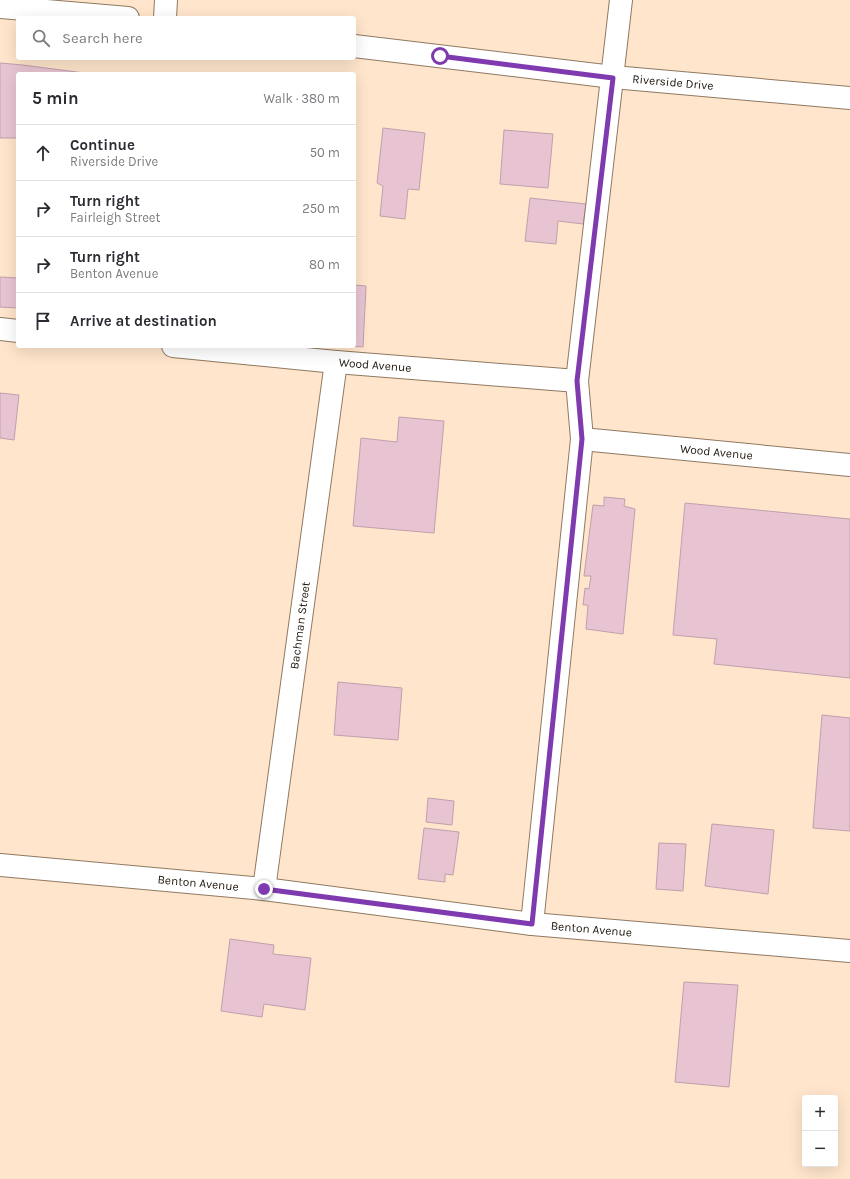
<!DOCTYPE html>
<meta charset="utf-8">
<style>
body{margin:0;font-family:Karla,sans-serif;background:#f2f2f3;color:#2b2b33}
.controls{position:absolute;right:12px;bottom:12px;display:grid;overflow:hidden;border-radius:4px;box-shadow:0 4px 16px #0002}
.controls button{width:36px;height:36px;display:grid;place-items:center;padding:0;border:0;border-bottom:1px solid #e1e1e2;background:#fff;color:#2b2b33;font:20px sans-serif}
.stop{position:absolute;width:12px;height:12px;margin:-9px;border:3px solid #7e3aae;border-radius:50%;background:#fff}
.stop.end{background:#7e3aae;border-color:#fff;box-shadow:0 1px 4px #0008}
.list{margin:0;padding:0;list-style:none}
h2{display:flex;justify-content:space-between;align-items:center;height:52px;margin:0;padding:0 16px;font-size:17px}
h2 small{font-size:13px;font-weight:400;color:#7c7c81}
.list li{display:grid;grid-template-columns:26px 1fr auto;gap:12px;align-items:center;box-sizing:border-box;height:56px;padding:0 16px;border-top:1px solid #e1e1e2}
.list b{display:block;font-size:15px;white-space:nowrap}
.list p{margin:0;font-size:13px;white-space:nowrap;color:#7c7c81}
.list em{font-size:13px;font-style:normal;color:#7c7c81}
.icon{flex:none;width:22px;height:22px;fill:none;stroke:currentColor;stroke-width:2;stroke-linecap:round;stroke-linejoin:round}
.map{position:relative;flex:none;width:850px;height:1179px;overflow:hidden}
.search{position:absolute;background:#fff;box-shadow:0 4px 16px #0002;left:16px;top:16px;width:340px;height:44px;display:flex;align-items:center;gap:10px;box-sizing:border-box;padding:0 14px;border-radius:4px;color:#7c7c81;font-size:15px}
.panel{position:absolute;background:#fff;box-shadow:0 4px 16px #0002;left:16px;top:72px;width:340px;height:276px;border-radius:4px}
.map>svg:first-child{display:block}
</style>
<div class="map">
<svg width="850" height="1179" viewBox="0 0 850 1179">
<rect width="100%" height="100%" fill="#fee5cb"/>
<!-- building -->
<path fill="#e8c4d2" stroke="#c19fac" d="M0 63 23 65 92 74H18V138H0Z
M383 128 425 133 419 190 408 189 405 219 380 216 383 186 377 183Z
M504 130 553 134 548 188 500 184Z
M530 198 586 204 583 224 558 221 556 244 525 241Z
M0 277 18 278V308L0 307Z
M354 285 366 286 363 347 352 346H354Z
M0 393 19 395 14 440 0 438Z
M399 417 444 421 434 533 353 526 361 438 397 442Z
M604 497 625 499 624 506 635 509 623 634 586 629 588 605H583L585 588 589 589 591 576H584L593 505 604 506Z
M685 503 850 519V678L714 664 717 639 673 635Z
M338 682 402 688 398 740 334 735Z
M822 715 850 718V831L813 828Z
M428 798 454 801 452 825 426 822Z
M712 824 774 830 768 894 705 886Z
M424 828 459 832 453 875 445 874V882L418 879Z
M659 843 686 844 683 891 656 889Z
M230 939 274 945 273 954 311 958 305 1010 264 1004 262 1017 221 1011Z
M684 982 738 985 729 1087 675 1082Z"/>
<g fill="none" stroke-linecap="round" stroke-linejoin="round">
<defs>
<g id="minor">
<path d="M0 7 128 18"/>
<path d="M165 18 166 0"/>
<path id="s1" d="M354 46 613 77 850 98"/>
<path d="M0 329 18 331"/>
<path id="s2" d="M173 346 336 362 577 381"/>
<path id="s3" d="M582 439 850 465"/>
<path id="s4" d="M0 865 264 889 532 924 850 951"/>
<path id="s5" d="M264 889 336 362"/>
<path d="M532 924 582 439 577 381 621 0"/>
</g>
</defs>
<!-- minor casing -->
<use href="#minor" stroke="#8f7961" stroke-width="24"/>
<!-- minor -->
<use href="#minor" stroke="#fff" stroke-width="22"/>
</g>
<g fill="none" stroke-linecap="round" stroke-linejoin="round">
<!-- route -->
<path stroke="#7e3aae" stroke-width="5" d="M264 889 532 924 582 439 577 381 613 78 440 56"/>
</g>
<g text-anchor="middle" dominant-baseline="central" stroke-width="3.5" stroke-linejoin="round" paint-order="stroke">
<!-- street labels -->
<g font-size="12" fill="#1f160d" stroke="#fff">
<text stroke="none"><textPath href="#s1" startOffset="321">Riverside Drive</textPath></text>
<text stroke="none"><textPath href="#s2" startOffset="203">Wood Avenue</textPath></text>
<text stroke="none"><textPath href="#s3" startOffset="135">Wood Avenue</textPath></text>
<text stroke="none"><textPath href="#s5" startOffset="266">Bachman Street</textPath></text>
<text stroke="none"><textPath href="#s4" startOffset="199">Benton Avenue</textPath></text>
<text stroke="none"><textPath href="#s4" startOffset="595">Benton Avenue</textPath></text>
</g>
</g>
</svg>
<div class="controls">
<button>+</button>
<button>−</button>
</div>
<div class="stop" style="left:440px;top:56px"></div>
<div class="stop end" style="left:264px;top:889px"></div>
<div class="search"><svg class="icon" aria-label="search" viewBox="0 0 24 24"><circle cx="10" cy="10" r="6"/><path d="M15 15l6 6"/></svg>Search here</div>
<section class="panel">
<h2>5 min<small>Walk · 380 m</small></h2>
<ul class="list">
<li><svg class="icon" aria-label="ahead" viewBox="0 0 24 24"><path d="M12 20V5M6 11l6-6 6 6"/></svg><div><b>Continue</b><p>Riverside Drive</p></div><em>50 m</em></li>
<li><svg class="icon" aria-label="right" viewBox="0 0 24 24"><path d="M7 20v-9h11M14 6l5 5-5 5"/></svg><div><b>Turn right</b><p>Fairleigh Street</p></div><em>250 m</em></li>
<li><svg class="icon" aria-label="right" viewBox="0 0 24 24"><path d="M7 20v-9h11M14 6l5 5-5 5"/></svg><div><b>Turn right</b><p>Benton Avenue</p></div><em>80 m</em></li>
<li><svg class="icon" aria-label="arrive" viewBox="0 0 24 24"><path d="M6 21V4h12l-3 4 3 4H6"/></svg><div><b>Arrive at destination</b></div></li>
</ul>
</section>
</div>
